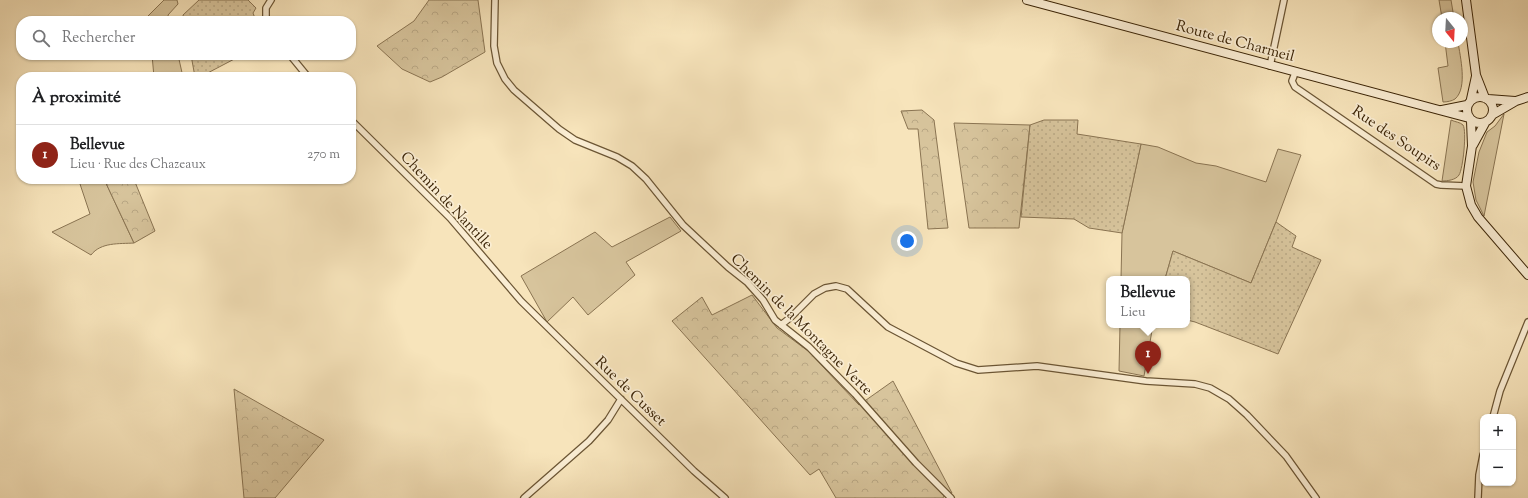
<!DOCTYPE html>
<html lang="fr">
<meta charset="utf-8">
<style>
body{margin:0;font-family:"Sorts Mill Goudy",serif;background:#f2f2f2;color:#202124}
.controls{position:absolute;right:12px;bottom:12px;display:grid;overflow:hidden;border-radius:8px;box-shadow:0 1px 3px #0004}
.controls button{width:36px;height:36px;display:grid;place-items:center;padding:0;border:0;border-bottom:1px solid #e0e0e0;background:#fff;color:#202124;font:20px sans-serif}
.compass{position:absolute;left:1432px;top:12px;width:36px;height:36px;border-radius:50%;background:#fff;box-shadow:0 1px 3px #0004;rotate:162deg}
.you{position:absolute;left:907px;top:241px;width:14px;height:14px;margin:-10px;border:3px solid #fff;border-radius:50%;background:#1a73e8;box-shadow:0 0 0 6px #1a73e833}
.badge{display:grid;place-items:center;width:26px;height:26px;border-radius:50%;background:#8f2418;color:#fff;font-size:13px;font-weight:700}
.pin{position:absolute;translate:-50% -33px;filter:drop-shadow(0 1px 2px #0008)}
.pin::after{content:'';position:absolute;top:21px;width:14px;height:12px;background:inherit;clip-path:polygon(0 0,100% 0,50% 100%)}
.popup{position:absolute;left:1106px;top:276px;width:84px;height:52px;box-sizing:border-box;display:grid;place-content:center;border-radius:8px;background:#fff;filter:drop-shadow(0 1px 3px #0005);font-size:13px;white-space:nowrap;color:#757577}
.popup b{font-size:15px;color:#202124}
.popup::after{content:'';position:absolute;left:50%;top:100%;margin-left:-8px;border:8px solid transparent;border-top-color:#fff}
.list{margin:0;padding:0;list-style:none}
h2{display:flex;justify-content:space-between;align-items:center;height:52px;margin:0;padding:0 16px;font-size:17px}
h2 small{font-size:13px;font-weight:400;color:#757577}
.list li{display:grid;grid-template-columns:26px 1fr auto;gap:12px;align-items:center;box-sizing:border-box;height:60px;padding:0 16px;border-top:1px solid #e0e0e0}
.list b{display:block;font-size:15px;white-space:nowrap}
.list p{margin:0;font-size:13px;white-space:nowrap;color:#757577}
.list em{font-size:13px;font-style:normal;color:#757577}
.icon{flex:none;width:22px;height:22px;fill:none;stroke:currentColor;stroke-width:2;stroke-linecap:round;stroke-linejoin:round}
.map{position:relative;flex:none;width:1528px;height:498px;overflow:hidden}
.search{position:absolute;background:#fff;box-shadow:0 1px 3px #0004;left:16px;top:16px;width:340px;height:44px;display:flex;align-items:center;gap:10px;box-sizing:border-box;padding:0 14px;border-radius:16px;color:#757577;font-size:15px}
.panel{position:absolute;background:#fff;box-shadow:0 1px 3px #0004;left:16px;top:72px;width:340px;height:112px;border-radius:16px}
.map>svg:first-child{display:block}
</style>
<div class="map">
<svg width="1528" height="498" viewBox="0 0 1528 498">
<defs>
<pattern id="forest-crowns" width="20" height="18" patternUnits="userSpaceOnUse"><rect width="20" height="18" fill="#d7c49c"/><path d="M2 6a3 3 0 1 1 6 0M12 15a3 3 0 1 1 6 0" fill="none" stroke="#b9a885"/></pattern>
<pattern id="garden-dots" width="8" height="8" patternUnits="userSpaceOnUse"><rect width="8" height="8" fill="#d7c49c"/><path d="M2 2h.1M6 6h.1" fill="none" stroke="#b9a885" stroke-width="1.8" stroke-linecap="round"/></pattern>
</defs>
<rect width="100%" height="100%" fill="#f7e4bb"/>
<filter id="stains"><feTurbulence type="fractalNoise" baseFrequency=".005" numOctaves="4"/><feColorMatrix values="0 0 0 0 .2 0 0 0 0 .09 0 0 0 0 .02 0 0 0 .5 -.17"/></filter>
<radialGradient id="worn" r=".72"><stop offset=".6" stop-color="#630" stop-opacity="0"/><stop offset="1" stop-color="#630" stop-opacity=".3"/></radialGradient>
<!-- green -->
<path fill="#d7c49c" stroke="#8a7452" d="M164 0H177L178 4 168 15 169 21H148L147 17Z
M1439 0H1451L1454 18H1442Z
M1445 42H1458C1460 56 1468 88 1455 99 1452 101 1447 102 1443 102L1438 68 1448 66Z
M152 55H178L183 77H154Z
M1504 114 1484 216 1476 200 1473 182 1479 152 1487 132 1495 126Z
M1451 120C1455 122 1460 122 1463 125 1467 131 1463 169 1459 175 1456 180 1447 181 1442 181Z
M1141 144 1158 147 1196 163 1216 166 1266 182 1278 149 1301 155 1276 222 1251 283 1173 251 1165 279H1121L1122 233Z
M86 179H104L134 243C119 244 101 242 91 255L52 232 90 214 80 184Z
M670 217 681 231 626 262 635 275 588 315 573 297 547 322 521 276 595 232 612 247Z
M1120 325H1153L1144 376 1119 371Z"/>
<!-- forest -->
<path fill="url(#forest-crowns)" stroke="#8a7452" d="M429 0H478L485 52 442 77 430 82 402 69 377 46 414 21Z
M922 110 934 120 948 228 928 229 918 129H908L901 111Z
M954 123 1030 125 1019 228H969Z
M104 179H136L135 182 155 231 134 243Z
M752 295 777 328 808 351 859 405 893 381 952 493 944 496 943 498H836L819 469 810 475 672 321 702 297 712 315Z
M234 389 324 440 275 498H244Z"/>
<!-- garden -->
<path fill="url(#garden-dots)" stroke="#8a7452" d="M199 0H248L256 8 253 13 256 21H184L183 15Z
M191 55H242L200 77H195Z
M1044 120H1078L1077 134 1141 144 1122 233 1089 228 1074 219 1021 217 1030 125Z
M1276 222 1296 236 1292 247 1321 260 1278 354 1195 322 1187 320V279H1165L1173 251 1251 283Z"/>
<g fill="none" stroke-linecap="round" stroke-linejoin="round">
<defs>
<path id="street" d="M495 0 494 46 497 63 505 79 514 90 559 129 575 140 617 157 632 166 646 179 683 225 728 267 747 282 763 300 775 320 809 347 855 394 916 463 951 498
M266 21V8L271 0
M290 55 308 77
M1270 66 1284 0
M1295 73 1292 81 1295 87 1436 184 1441 185 1466 186
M351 120 450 218 521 301 694 471 725 498
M781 325 791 317 814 294 825 288 836 286 847 289 888 327 956 363 978 370 1037 366 1146 381 1195 384 1210 388 1229 399 1247 415 1286 456 1316 498
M1493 417 1500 391 1528 322
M524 498 589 441 608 420 621 399
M1478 498 1479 475 1483 455"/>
<path id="secondary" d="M1027 0 1469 118
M1466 0 1476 75 1485 98
M1467 110a13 13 0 1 1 26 0a13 13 0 1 1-26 0Z
M1471 99 1476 76
M1488 99 1515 101
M1442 110 1467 105
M1492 115 1516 101 1528 97
M1471 121 1472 146 1466 186 1471 205 1478 217 1528 275
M1473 145 1485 123"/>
</defs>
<!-- street casing -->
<use href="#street" stroke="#6b5534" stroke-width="8"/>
<!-- secondary casing -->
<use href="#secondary" stroke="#3c2507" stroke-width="10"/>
<!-- street -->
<use href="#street" stroke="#faedd3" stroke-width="5.5"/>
<!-- secondary -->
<use href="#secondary" stroke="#faedd3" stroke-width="8"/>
</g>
<g text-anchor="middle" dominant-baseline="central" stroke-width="3.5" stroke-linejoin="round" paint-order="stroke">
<!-- street labels -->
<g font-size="15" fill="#3c2507" stroke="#faedd3">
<text transform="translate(1235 42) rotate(15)">Route de Charmeil</text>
<text transform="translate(1396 139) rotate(34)">Rue des Soupirs</text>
<text transform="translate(446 201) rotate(47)">Chemin de Nantille</text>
<text transform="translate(801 325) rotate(45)">Chemin de la Montagne Verte</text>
<text transform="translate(630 392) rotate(44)">Rue de Cusset</text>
</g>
</g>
<rect width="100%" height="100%" filter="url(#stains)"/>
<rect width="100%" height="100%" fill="url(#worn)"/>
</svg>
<div class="controls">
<button>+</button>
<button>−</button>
</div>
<svg class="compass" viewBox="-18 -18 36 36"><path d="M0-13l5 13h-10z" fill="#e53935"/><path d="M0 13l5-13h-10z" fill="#757577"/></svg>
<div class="you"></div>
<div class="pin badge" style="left:1148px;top:374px">1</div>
<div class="popup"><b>Bellevue</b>Lieu</div>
<div class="search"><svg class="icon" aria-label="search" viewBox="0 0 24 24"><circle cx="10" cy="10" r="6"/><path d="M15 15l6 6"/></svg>Rechercher</div>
<section class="panel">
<h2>À proximité<small></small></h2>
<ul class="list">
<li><span class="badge">1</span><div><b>Bellevue</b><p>Lieu · Rue des Chazeaux</p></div><em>270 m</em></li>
</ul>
</section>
</div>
